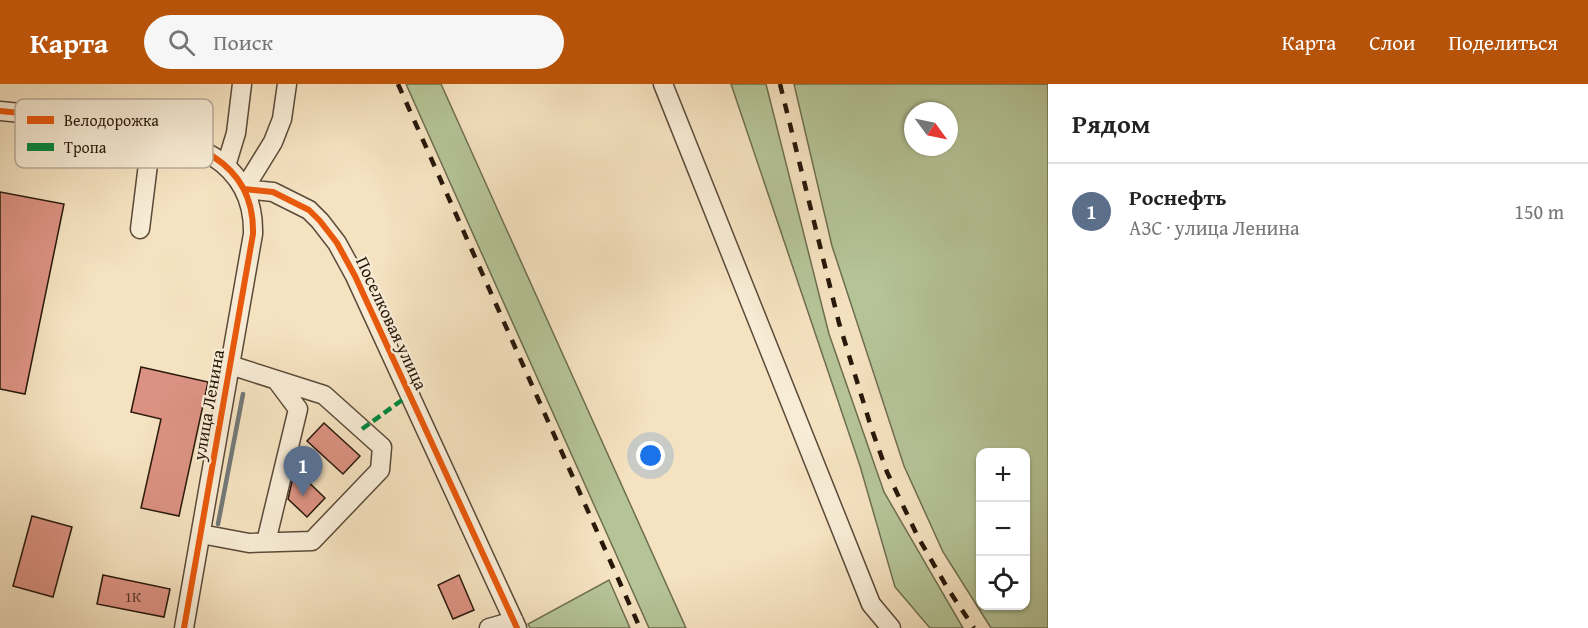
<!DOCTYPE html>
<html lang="ru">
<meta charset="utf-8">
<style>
body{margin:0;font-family:"Gentium Book Plus",serif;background:#f6f6f6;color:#222}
.controls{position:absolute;right:18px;bottom:18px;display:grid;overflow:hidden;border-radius:12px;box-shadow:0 2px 4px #0004}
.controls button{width:54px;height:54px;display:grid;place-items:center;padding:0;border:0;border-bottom:2px solid #e0e0e0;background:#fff;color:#222;font:30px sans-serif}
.compass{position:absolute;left:904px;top:18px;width:54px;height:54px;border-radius:50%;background:#fff;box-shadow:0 2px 4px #0004;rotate:123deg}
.you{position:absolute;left:651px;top:372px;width:21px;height:21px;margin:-15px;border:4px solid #fff;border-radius:50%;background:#1a73e8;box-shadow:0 0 0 9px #1a73e833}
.badge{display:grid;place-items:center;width:39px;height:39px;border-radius:50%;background:#b45309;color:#fff;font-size:20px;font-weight:700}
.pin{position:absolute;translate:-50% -50px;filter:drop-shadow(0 2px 3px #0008)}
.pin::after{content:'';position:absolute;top:32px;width:21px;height:18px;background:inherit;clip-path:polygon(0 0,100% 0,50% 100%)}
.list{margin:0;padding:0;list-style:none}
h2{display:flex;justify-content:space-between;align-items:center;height:78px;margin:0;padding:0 24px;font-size:26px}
h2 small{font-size:20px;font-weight:400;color:#767676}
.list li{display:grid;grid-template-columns:39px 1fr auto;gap:18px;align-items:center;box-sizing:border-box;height:96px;padding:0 24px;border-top:2px solid #e0e0e0}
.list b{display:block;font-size:22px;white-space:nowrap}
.list p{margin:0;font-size:20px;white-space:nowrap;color:#767676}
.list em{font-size:20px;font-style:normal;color:#767676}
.icon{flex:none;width:33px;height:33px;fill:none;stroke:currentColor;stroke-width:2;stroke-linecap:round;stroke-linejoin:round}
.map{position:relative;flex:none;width:1048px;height:544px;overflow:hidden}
header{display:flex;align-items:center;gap:36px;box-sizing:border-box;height:84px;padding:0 30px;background:#b45309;color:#fff}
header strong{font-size:28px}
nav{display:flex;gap:33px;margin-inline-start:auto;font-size:21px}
.search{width:420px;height:54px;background:#f6f6f6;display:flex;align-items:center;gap:15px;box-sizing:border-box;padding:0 21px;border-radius:33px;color:#767676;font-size:22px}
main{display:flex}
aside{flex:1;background:#fff}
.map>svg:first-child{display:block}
</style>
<header>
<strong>Карта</strong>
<div class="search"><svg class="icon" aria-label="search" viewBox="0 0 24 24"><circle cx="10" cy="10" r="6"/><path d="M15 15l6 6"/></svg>Поиск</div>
<nav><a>Карта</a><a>Слои</a><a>Поделиться</a></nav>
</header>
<main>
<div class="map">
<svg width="1048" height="544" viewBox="0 0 1048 544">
<rect width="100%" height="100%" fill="#f5e2c0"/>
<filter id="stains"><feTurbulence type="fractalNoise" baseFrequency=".00333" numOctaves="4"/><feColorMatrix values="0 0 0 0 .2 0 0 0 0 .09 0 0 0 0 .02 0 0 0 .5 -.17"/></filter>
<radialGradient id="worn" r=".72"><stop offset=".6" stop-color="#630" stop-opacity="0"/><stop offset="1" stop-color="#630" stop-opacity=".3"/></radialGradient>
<!-- green -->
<path fill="#b5c497" stroke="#6e6e50" stroke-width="1.5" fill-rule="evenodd" d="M406 0H441L686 544H649Z
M731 0H766L829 250 884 408 963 544H930L895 503 860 382Z
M794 0H1048V544H991L943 468 904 382 832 162ZM913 27H949V63H913ZM981 368H1026V522H981Z
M609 496 630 544H530L528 540Z"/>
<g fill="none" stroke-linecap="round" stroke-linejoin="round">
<!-- stream -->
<path stroke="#727977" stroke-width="4.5" d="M218 440 243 310"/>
</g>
<!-- building -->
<path fill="#dc9282" stroke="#28180a" stroke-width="1.5" d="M0 108 64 120 25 310 0 305Z
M141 283 208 298 179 432 141 424 161 335 131 328Z
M324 339 360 372 343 390 307 357Z
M298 388 325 414 307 433 288 415 293 393Z
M32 432 72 443 53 513 13 502Z
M103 491 170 505 164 533 97 520Z
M459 491 474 526 453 535 438 501Z"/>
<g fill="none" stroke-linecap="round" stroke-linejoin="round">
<defs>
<path id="minor" d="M663 0 871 520 891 544
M0 27C43 31 85 35 127 43 188 56 255 74 253 150L184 544
M226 82 236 49 242 0
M244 105 273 108 309 126 320 137 337 159 355 192 517 544
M244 105 273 58 282 35 287 0
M140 145 152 48
M201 450 249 459 312 457 380 386 382 363 324 311 230 281
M266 458 298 325 277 297
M489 544 514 537"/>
</defs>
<!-- minor casing -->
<use href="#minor" stroke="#5b4a38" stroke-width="21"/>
<!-- minor -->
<use href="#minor" stroke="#f8ecd6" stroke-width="18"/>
<!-- rail -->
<path stroke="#28180a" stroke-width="4.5" stroke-dasharray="10 10" stroke-linecap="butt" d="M398 0 640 544
M780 0 839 239 872 346 887 388 918 453 948 505 974 544"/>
<!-- quiet -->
<path stroke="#00873e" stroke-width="4.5" stroke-dasharray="9 4.5" stroke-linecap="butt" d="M362 345 409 311"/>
<defs>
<path id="cycleway" d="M0 27C43 31 85 35 127 43 188 56 255 74 253 150L184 544
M244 105 273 108 309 126 320 137 337 159 355 192 517 544"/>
</defs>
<!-- cycleway casing -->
<use href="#cycleway" stroke="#f8ecd6" stroke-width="10"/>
<!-- cycleway -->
<use href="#cycleway" stroke="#e8590c" stroke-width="6"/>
</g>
<g text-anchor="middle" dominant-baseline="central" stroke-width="4.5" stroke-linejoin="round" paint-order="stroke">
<!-- number labels -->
<g font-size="15" fill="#553628">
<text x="133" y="512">1К</text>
</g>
<!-- street labels -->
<g font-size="18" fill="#28180a" stroke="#f8ecd6">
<text transform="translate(392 239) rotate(65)">Поселковая улица</text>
<text transform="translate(208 321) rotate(-80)">улица Ленина</text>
</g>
</g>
<!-- legend -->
<rect x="15" y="15" width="198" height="69" rx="9" fill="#f8ecd6" stroke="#baac99" stroke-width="1.5"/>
<rect x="27" y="32" width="27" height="8" fill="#e8590c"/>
<rect x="27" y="59" width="27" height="8" fill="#00873e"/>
<g font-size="16" fill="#28180a">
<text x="64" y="42">Велодорожка</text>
<text x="64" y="69">Тропа</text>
</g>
<rect width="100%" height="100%" filter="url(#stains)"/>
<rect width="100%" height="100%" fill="url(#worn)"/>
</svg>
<div class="controls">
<button>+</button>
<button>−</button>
<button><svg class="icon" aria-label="locate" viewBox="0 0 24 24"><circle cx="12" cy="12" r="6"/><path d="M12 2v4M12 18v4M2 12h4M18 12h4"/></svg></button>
</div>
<svg class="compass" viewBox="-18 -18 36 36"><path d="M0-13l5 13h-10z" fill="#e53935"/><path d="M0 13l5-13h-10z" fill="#767676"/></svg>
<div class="you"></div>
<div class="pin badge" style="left:303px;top:412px;background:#5c6f8a">1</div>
</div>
<aside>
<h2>Рядом<small></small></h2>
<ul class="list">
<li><span class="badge" style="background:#5c6f8a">1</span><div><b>Роснефть</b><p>АЗС · улица Ленина</p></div><em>150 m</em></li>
</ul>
</aside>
</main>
